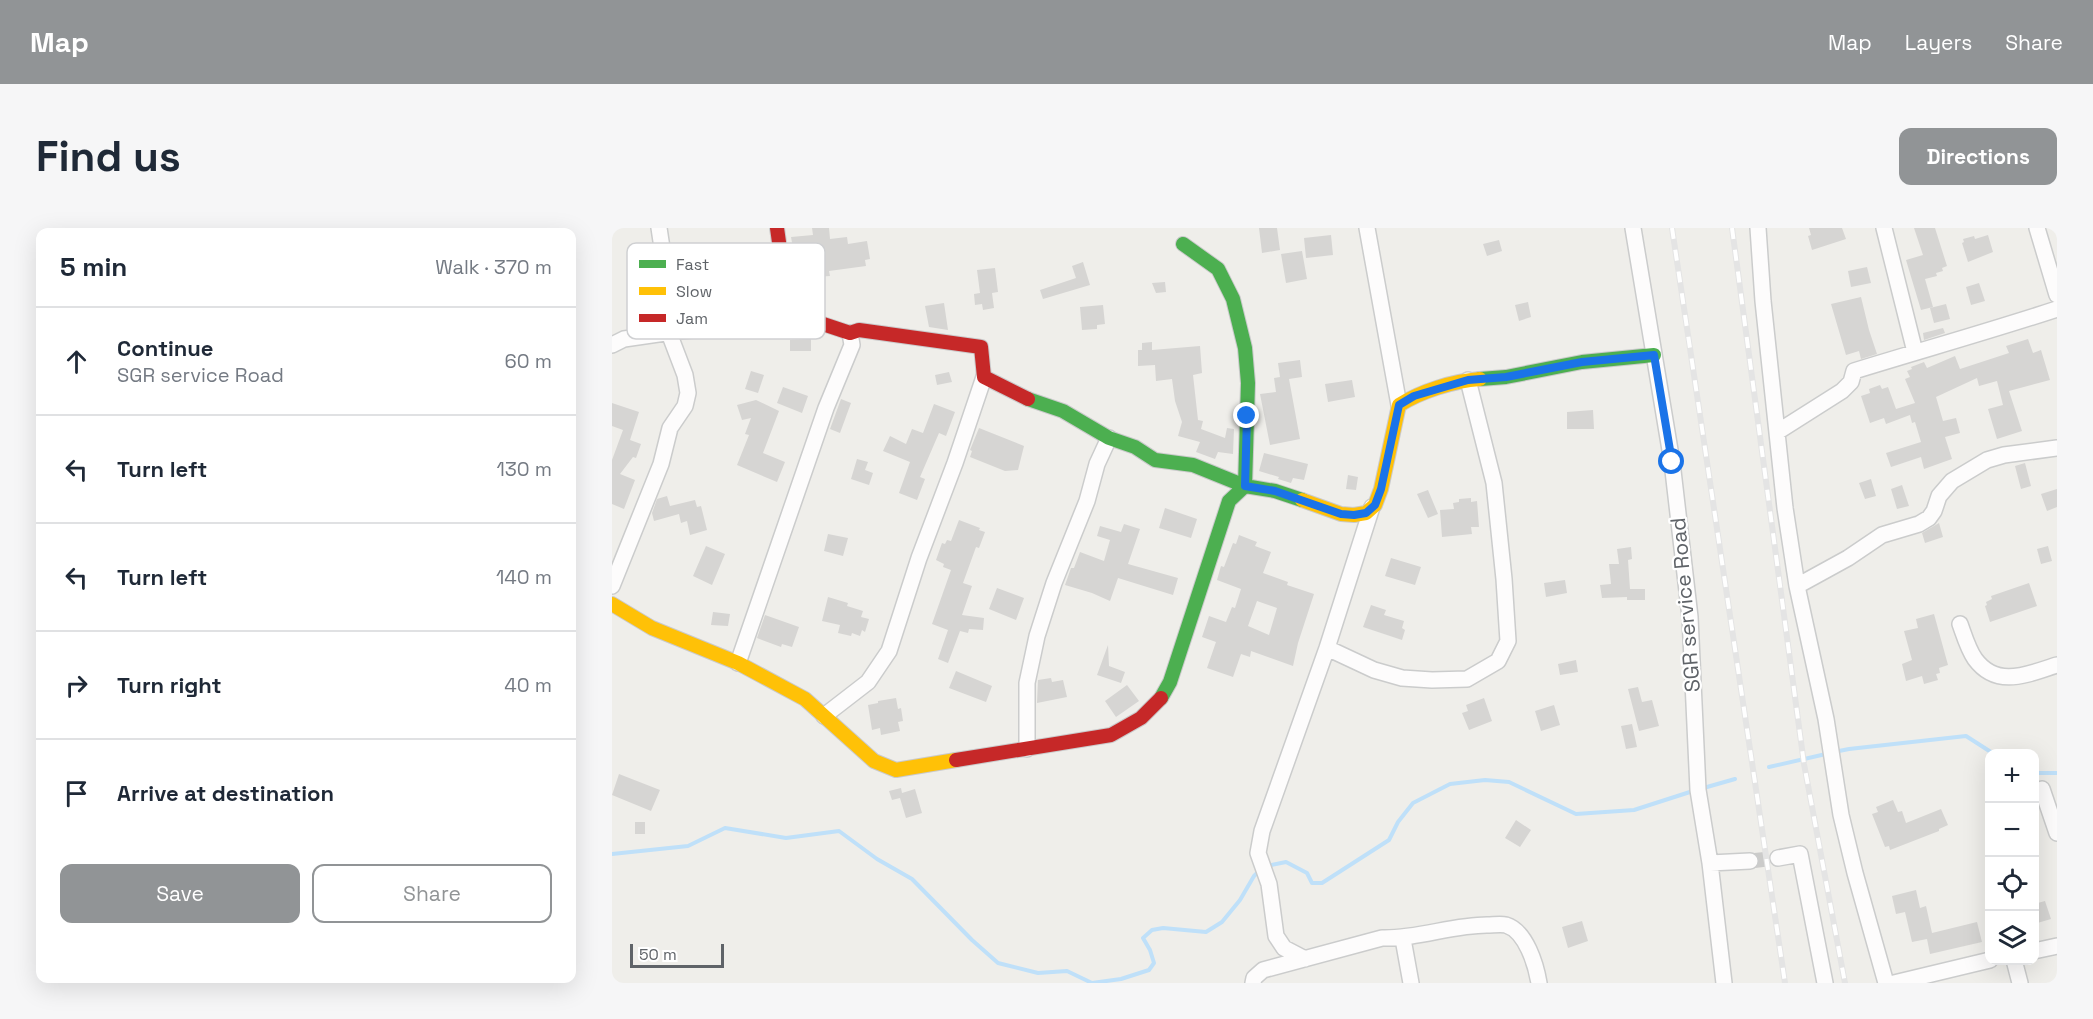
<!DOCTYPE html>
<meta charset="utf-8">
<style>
body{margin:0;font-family:"Space Grotesk",sans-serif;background:#f6f6f7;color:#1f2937}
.controls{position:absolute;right:18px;bottom:18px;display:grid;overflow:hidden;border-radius:12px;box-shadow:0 6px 24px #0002}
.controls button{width:54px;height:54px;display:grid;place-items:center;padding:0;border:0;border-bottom:2px solid #e0e1e3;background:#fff;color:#1f2937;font:30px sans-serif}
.scale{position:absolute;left:18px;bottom:15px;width:94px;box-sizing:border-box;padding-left:6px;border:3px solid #5f6368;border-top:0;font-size:16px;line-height:21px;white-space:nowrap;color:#5f6368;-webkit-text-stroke:4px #fff;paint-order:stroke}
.stop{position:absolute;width:18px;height:18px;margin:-14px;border:4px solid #1a73e8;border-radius:50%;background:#fff}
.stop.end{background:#1a73e8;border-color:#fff;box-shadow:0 2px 6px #0008}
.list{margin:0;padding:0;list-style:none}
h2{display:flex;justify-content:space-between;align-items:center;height:78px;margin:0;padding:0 24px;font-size:26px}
h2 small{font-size:20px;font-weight:400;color:#747a83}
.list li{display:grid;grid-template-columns:39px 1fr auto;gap:18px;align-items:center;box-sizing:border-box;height:108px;padding:0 24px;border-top:2px solid #e0e1e3}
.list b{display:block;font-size:22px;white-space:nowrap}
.list p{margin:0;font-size:20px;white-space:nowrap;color:#747a83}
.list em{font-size:20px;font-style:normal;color:#747a83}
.actions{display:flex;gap:12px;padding:18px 24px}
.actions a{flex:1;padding:14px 0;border:2px solid #919496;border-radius:12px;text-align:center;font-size:21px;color:#919496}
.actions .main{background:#919496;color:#fff}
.icon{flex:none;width:33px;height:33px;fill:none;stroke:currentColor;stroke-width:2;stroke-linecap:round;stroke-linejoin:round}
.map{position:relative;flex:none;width:1445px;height:755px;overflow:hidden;border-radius:12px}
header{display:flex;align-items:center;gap:36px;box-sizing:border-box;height:84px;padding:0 30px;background:#919496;color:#fff}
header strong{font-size:28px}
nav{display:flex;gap:33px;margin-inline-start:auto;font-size:21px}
.intro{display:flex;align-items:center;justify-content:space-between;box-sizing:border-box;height:144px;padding:0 36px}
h1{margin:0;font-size:42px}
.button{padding:15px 27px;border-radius:12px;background:#919496;color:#fff;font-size:21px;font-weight:700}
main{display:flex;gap:36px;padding:0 36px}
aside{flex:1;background:#fff;border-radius:12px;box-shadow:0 6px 24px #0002}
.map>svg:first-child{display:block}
</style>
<header>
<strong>Map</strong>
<nav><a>Map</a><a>Layers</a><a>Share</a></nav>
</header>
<div class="intro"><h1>Find us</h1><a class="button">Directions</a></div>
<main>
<aside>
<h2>5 min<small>Walk · 370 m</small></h2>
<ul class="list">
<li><svg class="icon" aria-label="ahead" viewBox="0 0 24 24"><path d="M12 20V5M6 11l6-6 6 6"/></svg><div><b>Continue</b><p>SGR service Road</p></div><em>60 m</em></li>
<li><svg class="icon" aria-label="left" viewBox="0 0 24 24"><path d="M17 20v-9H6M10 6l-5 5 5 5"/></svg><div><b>Turn left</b></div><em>130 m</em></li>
<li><svg class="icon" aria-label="left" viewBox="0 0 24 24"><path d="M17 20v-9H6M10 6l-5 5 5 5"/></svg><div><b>Turn left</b></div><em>140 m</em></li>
<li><svg class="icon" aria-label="right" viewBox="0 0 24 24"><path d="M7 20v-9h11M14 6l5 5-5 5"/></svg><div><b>Turn right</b></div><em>40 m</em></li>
<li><svg class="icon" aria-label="arrive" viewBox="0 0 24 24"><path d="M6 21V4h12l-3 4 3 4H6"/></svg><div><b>Arrive at destination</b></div></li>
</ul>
<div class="actions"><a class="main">Save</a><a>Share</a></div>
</aside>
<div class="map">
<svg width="1445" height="755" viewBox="0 0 1445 755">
<rect width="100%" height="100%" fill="#efeeea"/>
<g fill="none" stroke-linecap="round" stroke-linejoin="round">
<!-- stream -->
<path stroke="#bfe0f9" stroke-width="4" d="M1222 524 1237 521 1354 508 1382 526
M1157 539 1214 526
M1422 545H1445
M1088 561 1123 551
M0 626 76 618 113 600 174 610 227 603 265 631 300 651 360 712 386 735 426 745 455 743 480 755 509 751 537 742 542 735 538 722 531 710 540 702 551 700 594 704 610 694 628 672 642 648 648 642
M654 638 674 634 695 645 700 655H710L777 612 786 594 801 575 838 556 873 552 897 554 964 586 1022 582 1081 563"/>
</g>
<!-- building -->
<path fill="#d6d5d3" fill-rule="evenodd" d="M200 0H217L218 11 235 9 236 16 255 13 258 31 253 32 254 38 217 43 218 48 189 50 187 19 181 20 179 9 201 7Z
M647 0H665L668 22 650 25Z
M1197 0H1230L1234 11 1200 22 1196 8 1199 7Z
M1302 0H1323L1335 38 1330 40 1331 43 1324 45 1325 48 1313 51 1321 79 1309 82 1294 32 1311 27Z
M719 7 721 27 694 30 692 10Z
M1376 7 1381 24 1356 34 1350 15 1352 14 1351 11 1362 8 1363 11Z
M887 12 890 23 875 28 871 16Z
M690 23 695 51 674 55 669 26Z
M471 34 478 57 431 71 428 62 464 50 460 38Z
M1255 39 1259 55 1239 59 1236 43Z
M383 40 386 64 380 65 382 80 371 82 370 76 363 77 362 66 368 65 365 42Z
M553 54 554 64 544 65 540 55Z
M1367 55 1373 73 1359 77 1354 59Z
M1249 69 1257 102 1265 126 1249 131 1247 123 1234 127 1219 76Z
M916 74 919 89 907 93 903 77Z
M332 75 336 102 317 99 313 78Z
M1334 76 1338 91 1322 95 1318 80Z
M491 77 493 96 485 97V101L470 102 468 79Z
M1331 100 1333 105 1312 112 1311 105Z
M199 111V123H178V112Z
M1416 111 1421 125 1429 122 1438 152 1397 163 1410 203 1385 211 1376 181 1391 177 1385 153 1367 158 1365 150 1324 169 1331 193 1344 190 1348 205 1333 209 1340 231 1312 241 1309 229 1279 239 1274 225 1309 214 1303 194 1300 195 1298 187 1274 196 1272 190 1258 195 1249 168 1258 165 1257 161 1268 157 1270 161 1276 159 1284 181 1303 175 1293 151 1298 149 1295 143 1300 141 1299 139 1312 134 1315 140 1343 128 1348 141 1397 125 1394 118Z
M540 114V122L588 118 590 145 581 147 586 192 591 193 589 201 613 210 615 200 622 201 621 226 606 224 603 231 584 224 588 214 566 208 570 194 563 173 560 151 544 153 543 137 526 138V122H530V115Z
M688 132 690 149 677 151 688 211 658 217 648 166 664 164 662 150 668 149 666 135Z
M139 143 152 147 146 165 133 161Z
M337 144 340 154 325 157 323 147Z
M740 152 743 169 716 174 713 156Z
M171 159 196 168 190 185 165 175Z
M229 171 239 175 228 205 218 201Z
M144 172 167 183 151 225 173 234 165 254 125 237 137 207 133 206 139 190 130 192 125 177Z
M0 175 27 184 18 212 29 216 24 230 21 229 8 246 23 252 12 281 0 276V232L11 202 0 198Z
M322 176 343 184 334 208 327 205 308 249 313 251 305 272 287 265 298 234 271 223 278 208 294 216 300 201 311 205Z
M981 182 982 201H955V184Z
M367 200 412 218 406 242 393 243 358 229 360 223 358 222Z
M652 225 696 236 692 252 681 250 679 255 666 251 667 249 647 243Z
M245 231 256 234 253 242 261 245 257 257 239 251Z
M1413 235 1419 258 1409 261 1403 238Z
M736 247 746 249 744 262 734 261Z
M1259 251 1264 268 1253 271 1247 255Z
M1290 257 1297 278 1285 281 1279 261Z
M1445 261V279L1435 283 1429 266Z
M816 262 826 286 816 290 805 266Z
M55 268 58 278 83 272 85 279 89 278 95 302 78 307 75 293 69 295 67 286 42 293 40 285 45 271Z
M859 270V274L865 273 867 299H859L860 306 830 309 828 282 842 281 841 275 847 274V271Z
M553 280 585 291 579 310 547 300Z
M347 292 368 300 367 302 373 304 367 320 364 319 351 355 360 358 350 387 372 390 371 402 357 401 356 405 348 403 336 435 326 431 336 402 320 396 339 342 331 339 332 336 324 332 330 315 333 316 335 312 339 313Z
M1327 295 1331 309 1313 315 1310 305Z
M512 296 528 301 516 336 566 350 561 367 506 350 498 373 480 365 453 357 459 340H462L468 324 492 333 498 312 485 308 488 298 509 304Z
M216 306 236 310 231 328 212 323Z
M627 307 645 314 643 318 659 324 651 345 676 354 675 357 702 366 686 415 681 438 639 423 638 429 629 426 621 449 595 440 604 414 590 409 597 388 614 394 620 379 623 380 629 361 605 352 609 338 612 339 621 315 624 316ZM645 373 665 380 657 407 636 398Z
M94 318 113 326 100 357 81 348Z
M1436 318 1440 333 1429 336 1425 321Z
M1019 319 1020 331 1016 332 1018 361H1033V372H1015V369L990 370 988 357 999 356 997 336H1007L1005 321Z
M779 330 809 339 803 357 773 348Z
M953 352 955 365 934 369 932 355Z
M1417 355 1425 378 1378 394 1373 378 1375 377 1374 374 1380 371 1379 368Z
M385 360 412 370 404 392 377 381Z
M216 369 236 375 235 378 251 383 249 389 257 391 253 404 250 402 248 408 240 405 239 408 226 405 228 397 210 393Z
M759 377 774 382 772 387 792 393 790 400 793 402 790 412 751 399Z
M101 384 118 386 116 398 99 397Z
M1322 386 1336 437 1327 440 1328 445 1324 446 1326 452 1312 456 1310 448 1294 453 1290 436 1300 432 1292 403 1306 400 1304 391Z
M153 387 187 399 180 419 170 416 169 419 145 410Z
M496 417 497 438 513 444 509 455 485 447Z
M964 432 966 444 948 447 946 436Z
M344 443 380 458 374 474 337 460Z
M439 450 440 454 451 452 455 469 425 475 426 452Z
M515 457 527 473 504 489 493 473Z
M1026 459 1030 474 1040 472 1047 498 1027 503 1016 461Z
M284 470 286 481 289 480 291 493 286 494 288 503 269 507 268 500 260 502 256 477 266 475V473Z
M872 470 880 493 857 502 850 485 856 483 854 477Z
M942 477 948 497 929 503 923 483Z
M1020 496 1025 519 1014 521 1009 498Z
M7 546 48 562 39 583 0 567Z
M289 560 290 565 303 561 310 585 294 590 288 570 280 572 277 563Z
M1281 572 1286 584 1290 583 1294 595 1329 581 1336 597 1327 601V603L1278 622 1277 618 1273 619 1260 586 1266 584 1264 579Z
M904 592 919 602 908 619 893 610Z
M23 594H33V606H23Z
M1304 662 1308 680 1314 678 1320 705 1365 694 1370 714 1318 726 1315 711 1300 714 1293 684 1284 686 1280 668Z
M1433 673 1439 691 1422 696V676Z
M970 693 976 713 956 720 950 699Z"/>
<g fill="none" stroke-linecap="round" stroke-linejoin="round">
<!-- street-tunnel -->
<path stroke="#cbcbca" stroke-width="15" stroke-dasharray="15 8" stroke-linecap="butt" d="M1138 633 1166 630"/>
<defs>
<path id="street" d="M755 0 787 177
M1021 0 1060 234 1078 389 1086 562 1098 635 1112 755
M1146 0 1151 73 1173 280 1185 358 1214 491 1229 587 1243 645 1274 755
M1272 0 1303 124
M1425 0 1445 67
M0 117 12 111 67 103 153 97 165 92 175 70
M1167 203 1230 163 1239 154 1242 143C1310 122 1378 103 1445 81
M0 358 49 236 58 200 73 178 76 165 73 147 57 105 60 86 47 0
M1185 358 1236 330 1270 307 1307 296 1317 290 1322 283 1327 268 1340 253 1375 232 1392 227 1445 220
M1348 396C1352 407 1356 421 1363 431 1385 461 1416 446 1445 437
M715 420 762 442 790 450 820 452 855 451 886 433 896 413 892 351 882 255 856 152
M126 435 214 180 240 117 238 105
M212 488 256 454 277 423 307 330 343 235 372 149
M415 521V455L425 408 442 355 475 273 485 236 497 210
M1430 561 1445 605
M1166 630 1188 626 1213 755
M1098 635 1138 633
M791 711 799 755
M1422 723 1445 718
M693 731 672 720 664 708 657 656 646 625 650 603 715 420 760 279
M1402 732 1408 755
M641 755 642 750 651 742 770 710C806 711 840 697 875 697 881 697 889 696 894 697 914 703 924 737 927 755
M1282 755 1378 732"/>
<path id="fast" d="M868 151 894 149 970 134 1042 127
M416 171 451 183 497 210 523 219 543 232 581 237 633 258 636 155 633 120 621 71 606 41 571 16
M549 470 558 454 617 273 633 258 663 263 690 272"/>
<path id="slow" d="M690 272 729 286 742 287 754 285 763 277 769 261 787 177C810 163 841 153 868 151
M0 376 40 400 126 435 193 471 262 533 284 542 344 532"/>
<path id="jam" d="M165 0 175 70 187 88 238 105 247 102 369 119 372 149 416 171
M344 532 499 507 529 490 549 470"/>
</defs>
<!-- street casing -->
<use href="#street" stroke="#cbcccc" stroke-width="18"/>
<!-- fast casing -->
<use href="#fast" stroke="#cacacb" stroke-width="16"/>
<!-- slow casing -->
<use href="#slow" stroke="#cacacb" stroke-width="16"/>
<!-- jam casing -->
<use href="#jam" stroke="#cacacb" stroke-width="16"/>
<!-- street -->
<use href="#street" stroke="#fdfcfc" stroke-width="15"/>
<!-- fast -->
<use href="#fast" stroke="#4caf50" stroke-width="14"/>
<!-- slow -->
<use href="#slow" stroke="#ffc107" stroke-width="14"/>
<!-- jam -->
<use href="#jam" stroke="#c62828" stroke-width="14"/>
<defs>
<path id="rail" d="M1060 0 1173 755
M1120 0 1192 536 1233 755"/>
</defs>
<!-- rail casing -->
<use href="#rail" stroke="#e4e4e4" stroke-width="6"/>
<!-- rail -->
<use href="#rail" stroke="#fff" stroke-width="4" stroke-dasharray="11" stroke-linecap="butt"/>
</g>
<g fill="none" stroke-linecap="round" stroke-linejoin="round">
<!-- route -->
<path stroke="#1a73e8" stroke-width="8" d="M635 188 633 258 663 263 729 286 742 287 754 285 763 277 769 261 787 177 802 168 856 152 894 149 970 134 1042 127 1060 234"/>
</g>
<g text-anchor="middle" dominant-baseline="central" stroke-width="4.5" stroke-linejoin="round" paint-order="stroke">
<!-- street labels -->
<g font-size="21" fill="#5f6368" stroke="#fff">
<text transform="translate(1073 377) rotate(-95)">SGR service Road</text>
</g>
</g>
<!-- legend -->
<rect x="15" y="15" width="198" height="96" rx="9" fill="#fff" stroke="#cfd0d2" stroke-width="1.5"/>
<rect x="27" y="32" width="27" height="8" fill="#4caf50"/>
<rect x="27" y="59" width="27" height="8" fill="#ffc107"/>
<rect x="27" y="86" width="27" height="8" fill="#c62828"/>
<g font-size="16" fill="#5f6368">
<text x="64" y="42">Fast</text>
<text x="64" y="69">Slow</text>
<text x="64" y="96">Jam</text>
</g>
</svg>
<div class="controls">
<button>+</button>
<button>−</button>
<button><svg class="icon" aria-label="locate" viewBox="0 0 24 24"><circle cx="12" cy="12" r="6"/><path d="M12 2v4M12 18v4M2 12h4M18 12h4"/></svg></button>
<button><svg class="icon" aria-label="layers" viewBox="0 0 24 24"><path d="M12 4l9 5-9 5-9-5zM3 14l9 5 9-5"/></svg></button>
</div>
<div class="scale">50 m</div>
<div class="stop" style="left:1060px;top:234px"></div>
<div class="stop end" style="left:635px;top:188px"></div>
</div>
</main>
